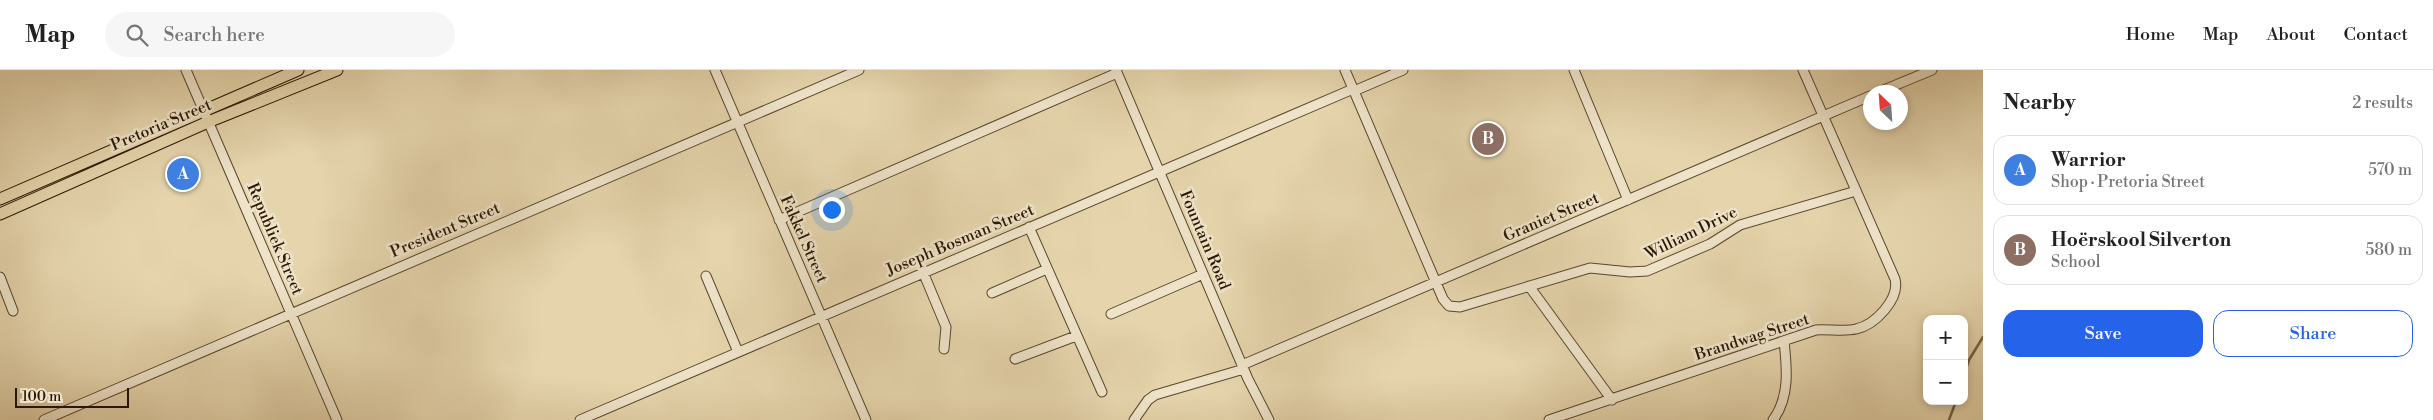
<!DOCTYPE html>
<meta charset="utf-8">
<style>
body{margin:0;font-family:"Libre Bodoni",serif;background:#f6f6f6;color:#222}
.controls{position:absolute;right:15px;bottom:15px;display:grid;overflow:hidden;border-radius:10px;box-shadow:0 2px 8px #0003}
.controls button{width:45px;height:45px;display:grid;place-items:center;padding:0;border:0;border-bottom:1px solid #e0e0e0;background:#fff;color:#222;font:25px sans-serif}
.compass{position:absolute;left:1863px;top:15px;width:45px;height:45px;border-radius:50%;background:#fff;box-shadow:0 2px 8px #0003;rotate:335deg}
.scale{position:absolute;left:15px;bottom:12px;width:114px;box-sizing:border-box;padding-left:5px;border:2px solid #2c1702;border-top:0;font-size:14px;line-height:18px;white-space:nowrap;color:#2c1702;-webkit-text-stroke:4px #eee3c9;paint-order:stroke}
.you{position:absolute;left:831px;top:139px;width:18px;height:18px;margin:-12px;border:4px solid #fff;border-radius:50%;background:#1a73e8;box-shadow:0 0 0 8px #1a73e833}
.badge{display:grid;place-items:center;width:32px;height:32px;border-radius:50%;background:#2563eb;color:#fff;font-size:16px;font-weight:700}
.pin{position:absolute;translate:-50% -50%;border:2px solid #fff;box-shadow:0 1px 5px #0006}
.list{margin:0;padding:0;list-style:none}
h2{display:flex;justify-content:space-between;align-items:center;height:65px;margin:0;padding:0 20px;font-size:21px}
h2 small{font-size:16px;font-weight:400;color:#767676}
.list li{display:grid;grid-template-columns:32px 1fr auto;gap:15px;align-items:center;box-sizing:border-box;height:70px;margin:0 10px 10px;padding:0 10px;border:1px solid #e0e0e0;border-radius:15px}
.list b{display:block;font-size:19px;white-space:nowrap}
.list p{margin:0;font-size:16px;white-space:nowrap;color:#767676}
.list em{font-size:16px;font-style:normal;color:#767676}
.actions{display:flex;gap:10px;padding:15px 20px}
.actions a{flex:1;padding:11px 0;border:1px solid #2563eb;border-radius:15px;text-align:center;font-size:18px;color:#2563eb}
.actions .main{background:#2563eb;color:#fff}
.icon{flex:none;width:28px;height:28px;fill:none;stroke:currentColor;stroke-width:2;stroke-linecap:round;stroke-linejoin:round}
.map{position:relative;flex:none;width:1983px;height:350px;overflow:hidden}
header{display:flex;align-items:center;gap:30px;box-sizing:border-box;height:70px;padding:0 25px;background:#fff;border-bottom:1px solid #e0e0e0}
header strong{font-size:24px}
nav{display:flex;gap:28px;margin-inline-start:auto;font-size:18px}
.search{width:350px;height:45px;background:#f6f6f6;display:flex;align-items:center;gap:12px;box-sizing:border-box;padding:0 18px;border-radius:28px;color:#767676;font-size:19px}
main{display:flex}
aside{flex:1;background:#fff}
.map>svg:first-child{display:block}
</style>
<header>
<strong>Map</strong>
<div class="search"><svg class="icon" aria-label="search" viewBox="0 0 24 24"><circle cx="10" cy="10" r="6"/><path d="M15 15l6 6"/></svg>Search here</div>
<nav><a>Home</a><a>Map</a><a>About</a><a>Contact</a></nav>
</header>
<main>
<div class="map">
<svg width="1983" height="350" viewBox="0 0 1983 350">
<rect width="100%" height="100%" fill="#e5d4ac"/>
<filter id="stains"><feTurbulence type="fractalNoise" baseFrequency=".004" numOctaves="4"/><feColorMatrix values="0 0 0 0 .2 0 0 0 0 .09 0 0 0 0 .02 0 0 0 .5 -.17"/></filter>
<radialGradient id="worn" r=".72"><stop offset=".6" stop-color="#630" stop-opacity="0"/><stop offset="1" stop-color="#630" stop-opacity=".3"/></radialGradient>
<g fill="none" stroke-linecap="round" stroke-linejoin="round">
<!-- stream -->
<path stroke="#756245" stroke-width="2.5" d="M1964 305 1969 290 1983 267
M1949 350 1956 331"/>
<defs>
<path id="minor" d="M186 0 337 350
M715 0 866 350
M1116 0 1248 309 1269 350
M1345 0 1443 229 1449 236 1460 237 1590 198 1630 202 1647 201 1710 174 1740 155 1856 121
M1574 0 1628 130
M1354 21 1403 0
M1879 22 1932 0
M779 150 1117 3
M1029 157 1102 322
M923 202 946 257 944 279
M706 206 738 282
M0 207 13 241
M1529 216 1612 330
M992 223 1047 199
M1111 244 1203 204
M1015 289 1076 266
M1242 295 1870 26
M44 350 859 0
M580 350 1353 19
M1134 350 1148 330 1155 325 1244 299
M1549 350 1816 260C1829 259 1844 262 1856 259 1875 255 1900 229 1895 209L1803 0
M1773 350C1790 327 1787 298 1784 271"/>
<path id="major" d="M0 129 298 0
M0 144 208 52 337 0"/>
</defs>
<!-- minor casing -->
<use href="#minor" stroke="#5a462c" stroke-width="11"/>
<!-- major casing -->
<use href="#major" stroke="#2c1702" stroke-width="13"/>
<!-- minor -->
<use href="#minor" stroke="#eee3c9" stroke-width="9"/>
<!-- major -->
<use href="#major" stroke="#e5d4ac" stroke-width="11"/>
</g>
<g text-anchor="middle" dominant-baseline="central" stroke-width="5" stroke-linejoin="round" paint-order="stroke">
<!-- street labels -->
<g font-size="16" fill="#2c1702" stroke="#eee3c9">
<text transform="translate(161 55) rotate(-23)">Pretoria Street</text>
<text transform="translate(1551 147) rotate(-23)">Graniet Street</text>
<text transform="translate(445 160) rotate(-23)">President Street</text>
<text transform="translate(1691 163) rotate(-26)">William Drive</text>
<text transform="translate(275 169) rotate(67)">Republiek Street</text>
<text transform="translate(804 169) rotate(66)">Fakkel Street</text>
<text transform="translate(960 170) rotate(-23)">Joseph Bosman Street</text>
<text transform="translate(1205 170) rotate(67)">Fountain Road</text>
<text transform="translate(1752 267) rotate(-18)">Brandwag Street</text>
</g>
</g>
<rect width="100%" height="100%" filter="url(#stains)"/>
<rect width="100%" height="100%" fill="url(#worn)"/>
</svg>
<div class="controls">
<button>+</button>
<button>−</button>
</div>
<svg class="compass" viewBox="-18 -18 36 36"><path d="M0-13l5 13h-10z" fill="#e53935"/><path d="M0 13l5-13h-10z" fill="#767676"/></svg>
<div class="scale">100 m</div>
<div class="you"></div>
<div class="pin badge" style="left:183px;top:104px;background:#3f7fe0">A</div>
<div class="pin badge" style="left:1488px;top:69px;background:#8d6e63">B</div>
</div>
<aside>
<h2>Nearby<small>2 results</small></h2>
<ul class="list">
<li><span class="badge" style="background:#3f7fe0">A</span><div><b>Warrior</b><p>Shop · Pretoria Street</p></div><em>570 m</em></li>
<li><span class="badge" style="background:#8d6e63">B</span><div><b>Hoërskool Silverton</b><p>School</p></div><em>580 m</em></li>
</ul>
<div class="actions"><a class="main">Save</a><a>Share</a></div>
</aside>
</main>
